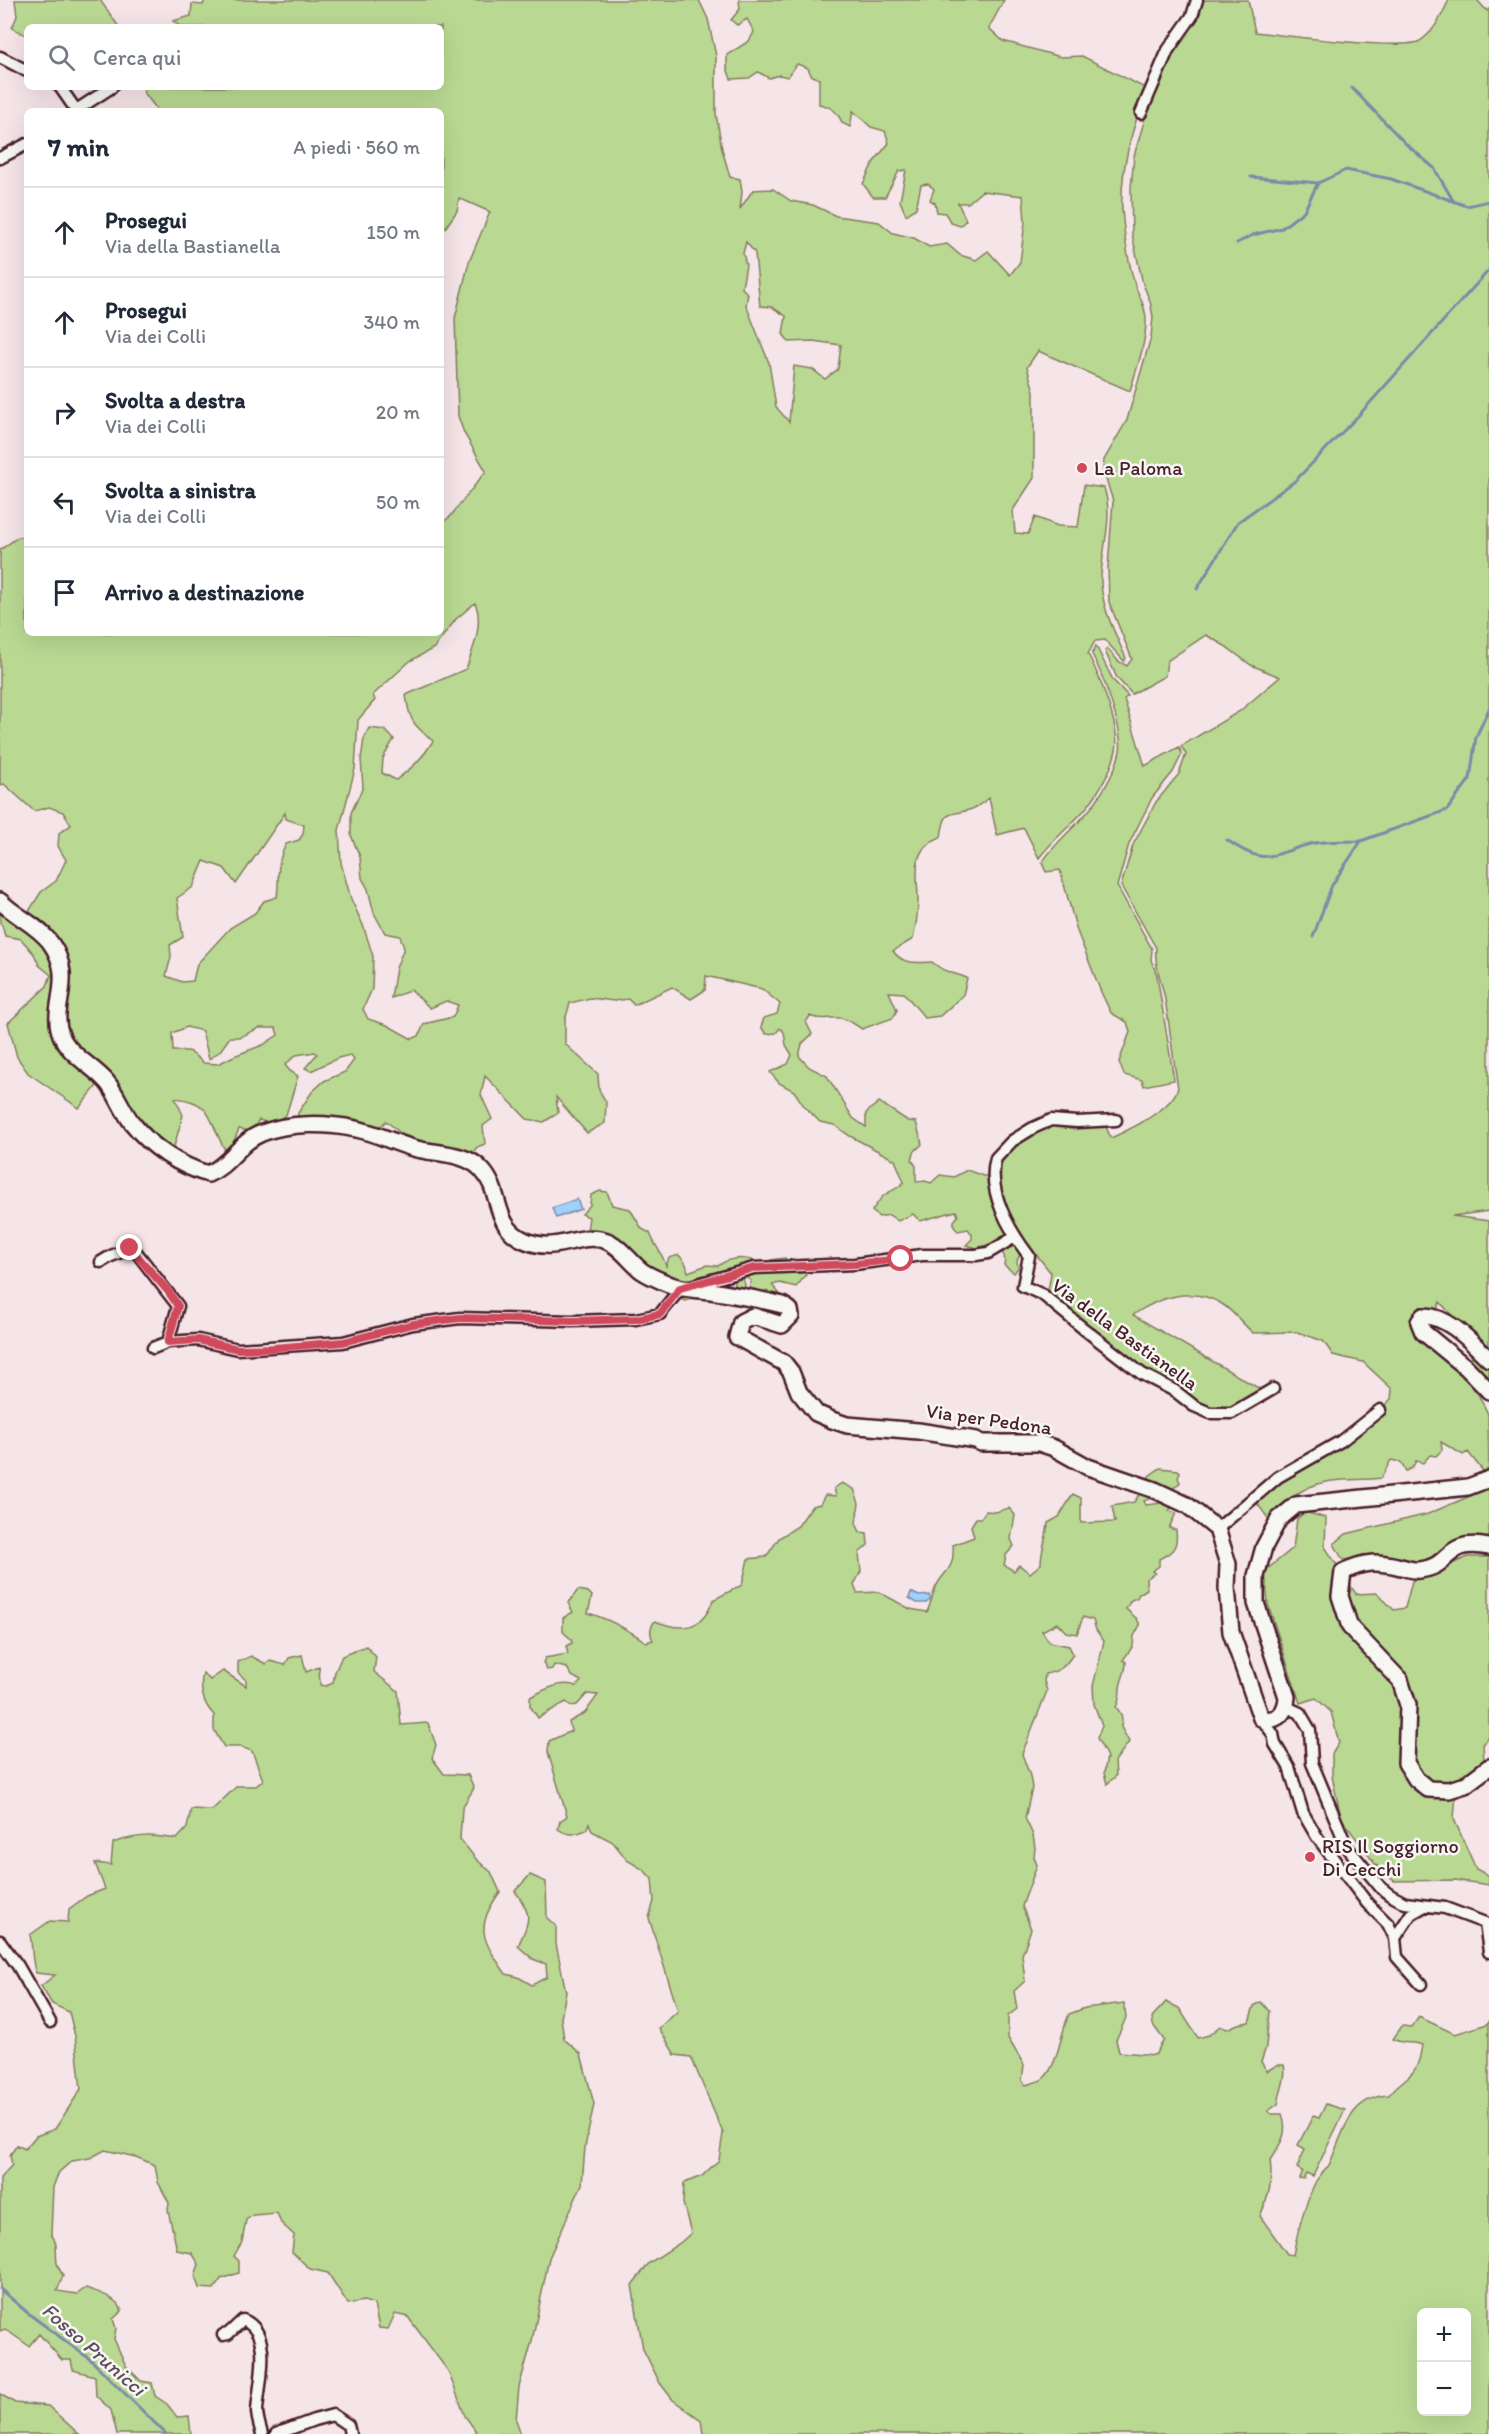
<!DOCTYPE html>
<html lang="it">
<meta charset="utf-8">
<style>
body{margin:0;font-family:Itim,sans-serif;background:#f6f6f7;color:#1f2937}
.controls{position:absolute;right:18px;bottom:18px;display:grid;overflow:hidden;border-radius:9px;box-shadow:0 6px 24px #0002}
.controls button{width:54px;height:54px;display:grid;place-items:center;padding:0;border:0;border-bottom:2px solid #e0e1e3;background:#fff;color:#1f2937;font:30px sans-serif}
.stop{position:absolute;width:18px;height:18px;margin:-14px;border:4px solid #d1495b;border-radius:50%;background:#fff}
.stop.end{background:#d1495b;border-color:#fff;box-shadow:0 2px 6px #0008}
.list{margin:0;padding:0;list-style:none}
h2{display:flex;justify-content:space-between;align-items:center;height:78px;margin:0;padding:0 24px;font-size:26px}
h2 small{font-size:20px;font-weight:400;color:#747a83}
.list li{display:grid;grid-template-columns:39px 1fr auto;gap:18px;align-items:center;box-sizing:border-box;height:90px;padding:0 24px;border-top:2px solid #e0e1e3}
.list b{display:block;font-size:22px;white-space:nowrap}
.list p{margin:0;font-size:20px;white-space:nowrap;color:#747a83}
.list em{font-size:20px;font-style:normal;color:#747a83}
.icon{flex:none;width:33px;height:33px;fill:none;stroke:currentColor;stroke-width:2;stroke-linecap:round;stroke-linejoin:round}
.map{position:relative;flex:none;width:1489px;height:2434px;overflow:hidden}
.search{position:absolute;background:#fff;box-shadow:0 6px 24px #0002;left:24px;top:24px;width:420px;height:66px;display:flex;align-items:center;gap:15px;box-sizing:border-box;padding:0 21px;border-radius:9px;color:#747a83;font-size:22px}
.panel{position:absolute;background:#fff;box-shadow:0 6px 24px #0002;left:24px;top:108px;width:420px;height:528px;border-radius:9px}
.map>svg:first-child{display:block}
</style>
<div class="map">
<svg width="1489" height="2434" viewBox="0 0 1489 2434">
<rect width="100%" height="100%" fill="#f6e5e8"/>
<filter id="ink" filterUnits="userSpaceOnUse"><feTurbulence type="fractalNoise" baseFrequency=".0167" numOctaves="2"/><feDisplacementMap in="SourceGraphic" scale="12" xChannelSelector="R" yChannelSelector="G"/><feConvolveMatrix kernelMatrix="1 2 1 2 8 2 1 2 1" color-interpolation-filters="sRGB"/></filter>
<g filter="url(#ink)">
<!-- green -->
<path fill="#b9d993" stroke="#827c5f" stroke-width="1.5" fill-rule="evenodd" d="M15 0H100L119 27H27V36L12 28 17 16Z
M205 0H699L708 19 716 56V114L722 149 730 177 740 179 742 192 740 209 753 190 773 189 791 201 813 205 836 216 879 222 893 233 914 238 929 247 947 244 960 255 976 260 988 251 1010 275 1020 262 1025 222 1023 196 982 191 968 203H958L966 220 960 226 951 223 945 213 937 212 935 203 930 200 934 189 928 184 921 185 916 208 906 215 900 201 906 170 899 171 885 197H873L863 184 873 163 889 143 885 131 871 127 853 111 850 127 842 123C838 111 830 106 819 104V79L811 75 808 68 797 64 788 77 779 75 769 78 758 72 749 78 731 79 727 68V55L749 41 754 32 747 19 737 25 731 20 740 9 739 0H1004L989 28 1003 41 1061 57 1082 56 1147 89C1133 127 1120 167 1122 209 1124 234 1128 261 1135 285 1139 297 1146 306 1146 320 1146 344 1137 367 1130 391L1038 351 1027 367 1034 391V478L1013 510 1015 533 1028 534 1035 517 1058 526 1078 527 1084 485 1104 488C1114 517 1102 547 1101 577 1100 605 1115 633 1126 658L1124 661 1105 640 1095 641 1088 654C1098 673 1121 729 1116 750 1112 770 1099 792 1087 807 1072 825 1053 839 1039 858L1024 828 997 835 989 798C984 801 978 807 972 809 949 817 945 807 941 837 909 849 918 874 918 901 918 914 916 926 913 939L893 951C903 965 916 963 932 962 948 975 951 971 967 978L963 995 940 1016 925 1018 904 993 889 992 897 1010 893 1018 862 1029C855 1025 849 1019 840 1018 829 1017 820 1021 810 1016L806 1022 812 1034 802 1044 799 1056 809 1067 827 1076 853 1118 866 1127V1113L879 1102 908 1121 916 1122 922 1144 914 1152 912 1160 916 1166V1182L925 1181 931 1183 940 1175 954 1177 967 1170 983 1176H990L1021 1252 1017 1261 1018 1268 1014 1273 1004 1265C1007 1253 1000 1249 989 1244L977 1248 966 1245 972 1239V1234L968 1229 958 1231 954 1227V1221L958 1216 956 1211 920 1221 913 1214 898 1221 889 1215 879 1217 872 1211C876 1205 880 1198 886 1194 894 1189 897 1190 904 1182L895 1160 850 1136 834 1125 820 1122 804 1106 794 1091 779 1083 770 1072 788 1064 792 1055 786 1045 784 1032 780 1028 776 1033 766 1034 761 1027 764 1018 777 1014 780 1004 762 989 706 976 705 990 691 999 672 987 634 1005 628 999 614 1001 590 998 570 1003 565 1020V1044L598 1074 599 1090 606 1102 605 1123 587 1133 556 1097 558 1113 544 1122 527 1119 485 1076 481 1095 492 1119 483 1126 485 1144 477 1147 472 1154 415 1145 386 1121 381 1126 362 1123 356 1119 350 1122C342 1118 334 1120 324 1117L321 1120 298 1119V1113L312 1092 324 1081 345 1072 354 1060 350 1055 338 1058 311 1071 305 1068 317 1054 315 1052 296 1055 285 1065 290 1071 298 1076 286 1115 272 1124 259 1120C253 1129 250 1132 239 1129L231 1148 225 1150C208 1120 214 1102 175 1098L183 1115 173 1150 147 1133 105 1076 79 1108 28 1073 17 1057 8 1023 47 986 51 975 39 965 34 954 21 939 5 936 2 925 0 924V896L4 894 26 916 41 892 56 881 66 860 58 846 59 833 71 825 63 812 49 807 34 811 4 784 0 785V550L18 537H27V633H441V523L450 517 486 471 464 433 458 416 455 318 469 262 490 212 459 198 457 211 441 234V111H158L143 91 147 87H441V27H181L173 21 191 16 192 4 203 5ZM746 242 755 253 760 306 772 307 786 316 783 334 789 342 813 341 841 345 838 369 825 379 812 369 794 366 789 422 776 407 769 363 746 305 748 294 742 288 746 265 743 253ZM475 603C484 623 473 649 466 669L406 695C409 720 413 725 433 741 423 758 412 768 396 780L382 773 383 758 394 739 385 730 369 728 364 739 361 759 363 787 351 813V835L360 857 362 878 368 889 374 913 385 933 400 936 404 948 396 968 391 998 411 990 430 1008 446 1001 458 1005 453 1017 424 1024 419 1036 412 1039 387 1025 368 1019 363 1009 372 989 373 956 363 925 351 899 341 863 339 830 355 769 358 720 375 700 373 695 410 661 434 648 456 619ZM285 813 286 819 304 825 303 834 299 840 286 844C275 865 280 876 277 897L264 901 255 913 230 928 197 964 193 981 182 982 166 976 171 957 170 945 183 937 177 898 193 887 204 861 224 868 236 884ZM187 1027 202 1031 209 1059 220 1051 230 1037H240L259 1028H276L278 1035 263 1045 234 1056 218 1064 204 1063 189 1051H173L172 1033Z
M1199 0H1248L1255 32C1280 35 1404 51 1420 41 1435 31 1441 16 1449 0H1477L1487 11 1489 9V1211L1452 1216 1489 1221V1387L1473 1362 1462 1327 1440 1302 1436 1312 1418 1315 1478 1394 1488 1414 1489 1474 1487 1476 1468 1452 1463 1455 1441 1442 1442 1450 1436 1456 1430 1455 1423 1463 1416 1461 1412 1468 1406 1471 1400 1462 1391 1460 1381 1478C1368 1480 1355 1479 1342 1480 1307 1482 1291 1495 1270 1521L1254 1499 1380 1410 1391 1399 1392 1389 1363 1362 1333 1355 1323 1341 1297 1332 1253 1333C1243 1324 1233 1311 1222 1304 1192 1286 1159 1297 1133 1315L1260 1389 1254 1396 1230 1410H1212L1197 1404 1176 1388 1129 1359 1048 1291 1051 1273 1013 1225 1004 1206 997 1166 1012 1144 1058 1122 1106 1127 1111 1138C1131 1129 1172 1109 1178 1088 1173 1058 1170 1028 1165 999 1162 982 1154 965 1156 948L1121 886 1133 845 1156 802 1179 774 1186 754 1181 746 1240 711 1280 677 1251 665 1225 646 1206 635 1167 661 1165 676 1132 694 1117 678 1105 651 1107 648 1118 661 1127 666 1132 659 1109 602 1108 567 1113 501 1103 470 1104 460 1127 420 1151 337 1153 317 1150 301 1143 284 1132 235 1131 188 1134 156 1156 80Z
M1096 646 1113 680 1128 696 1124 699 1145 766 1179 747 1182 754 1173 772 1152 798 1129 844 1117 886 1152 949 1151 960 1157 975 1174 1080 1144 1086 1142 1080 1124 1075 1119 1062 1130 1032 1127 1022 1111 1013 1101 992 1077 931 1060 870 1046 872 1042 863C1055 842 1075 828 1091 808 1103 792 1116 770 1120 751 1124 731 1102 673 1092 654Z
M600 1191 607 1192 612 1205 630 1209 642 1229 650 1233C654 1245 663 1254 666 1266L669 1258 679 1255 686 1264 688 1272 707 1265 718 1266C734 1253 756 1259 773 1269L771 1260 785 1258 792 1266 804 1270 806 1275 796 1287 780 1283 772 1285 780 1294 753 1292 750 1287 751 1281 745 1277 743 1278 745 1285 741 1292 736 1290 733 1280 725 1279 728 1290 693 1289 692 1299 686 1301 676 1298 661 1276 587 1231 589 1217 582 1214 590 1205 591 1195Z
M1160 1468 1178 1470 1180 1472 1178 1478 1180 1482C1174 1491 1155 1496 1144 1501L1146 1505 1170 1502 1173 1505 1169 1511 1176 1513 1169 1528 1176 1530C1178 1546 1174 1552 1159 1559V1566L1152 1571 1155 1573 1146 1579 1147 1589 1139 1594 1137 1598 1131 1600 1126 1609 1137 1619 1140 1625 1134 1636 1133 1646 1123 1660 1126 1662C1126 1671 1123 1675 1121 1683 1118 1692 1122 1697 1116 1707 1122 1714 1123 1718 1121 1727L1129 1742 1115 1761 1116 1776 1107 1784 1104 1773 1107 1757 1097 1738 1102 1726 1094 1704 1093 1686 1104 1641 1096 1630 1093 1620 1083 1617 1077 1634 1066 1632 1057 1623 1042 1631 1049 1642 1069 1646 1073 1654C1065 1667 1060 1671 1045 1674L1044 1681 1047 1691 1022 1754 1030 1776 1032 1788 1025 1818 1033 1835 1035 1848 1034 1857 1037 1865 1022 1906 1031 1929 1022 1955 1025 1981 1014 1991 1017 2009 1008 2016V2038L1024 2065 1022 2081 1026 2085C1032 2083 1039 2082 1044 2078 1058 2065 1061 2032 1069 2014L1085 2008 1124 2003 1126 2018 1116 2040 1119 2052 1155 2055 1164 2040 1153 2025 1152 2017 1166 2002 1179 2008 1198 2038 1209 2035 1220 2026 1227 2029 1238 2024 1249 2022 1254 2006 1261 2002 1269 2011 1266 2047 1261 2062 1267 2071 1277 2065H1284C1287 2078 1280 2090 1278 2104L1268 2111 1271 2114H1282C1289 2132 1281 2144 1270 2160 1273 2182 1269 2196 1260 2216L1287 2254 1293 2255C1298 2229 1304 2205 1316 2181 1320 2174 1327 2170 1330 2163 1344 2132 1349 2097 1389 2095 1407 2072 1417 2081 1422 2045 1411 2040 1407 2046 1393 2039L1402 2026 1412 2027 1419 2017 1455 2034 1487 2024 1489 2021V2434H703L701 2420 673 2400 660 2383 643 2349 632 2285 649 2263 680 2243 691 2233 683 2203 684 2183 702 2176 719 2160 723 2133 691 2057 675 2055 659 2028 678 2011 649 1918 654 1901 652 1879 644 1870 627 1860 613 1842 592 1831 589 1823 586 1830C574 1835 568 1836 558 1829L560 1821 567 1816 548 1752 549 1741 571 1731 569 1722 585 1713 598 1695 587 1694 577 1705 571 1706 566 1702 538 1718 530 1706V1697C545 1690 560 1680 577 1686L581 1681 572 1676 567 1668 554 1665 552 1669 547 1670 543 1663 545 1658 568 1654 566 1646 572 1643 571 1639 563 1632V1618L573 1612 568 1603 578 1590 588 1592 592 1596 588 1613C609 1619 627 1629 646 1642L653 1640C649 1633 650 1627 655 1621 682 1632 703 1630 713 1600L742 1585 748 1559 766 1557 779 1538 798 1526 812 1506 820 1504 825 1495 836 1496 834 1488 842 1483 854 1489 859 1503 856 1523 860 1532 867 1533 868 1545 859 1553 861 1571 854 1585 857 1593 879 1592 910 1609 927 1612C931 1604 932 1596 935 1589 943 1570 955 1572 953 1545L974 1537 971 1526 976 1518H981L986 1511 996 1512 1009 1508 1015 1515 1011 1539 1014 1546 1006 1555 1004 1565 1014 1571 1019 1565 1030 1573 1041 1564C1041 1549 1047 1538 1048 1523L1059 1517 1073 1494 1081 1498V1523L1115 1522 1112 1506 1134 1502 1148 1481 1149 1476ZM1422 2312H1466V2412H1422Z
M1489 1488V1542L1467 1537 1440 1557 1423 1565 1370 1556 1343 1560 1334 1544 1346 1534 1428 1514Z
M1305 1512 1326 1518 1325 1547 1356 1594 1377 1593 1394 1610 1405 1608 1412 1581 1468 1557H1489V1736L1483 1745 1484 1762 1457 1780 1454 1819 1476 1869 1489 1876V1885L1455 1880 1394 1881 1375 1864 1341 1818 1332 1776V1754L1339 1743 1331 1712 1316 1698 1300 1703 1268 1604 1265 1571 1293 1548 1297 1519Z
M366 1646 376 1657 374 1672 398 1691 401 1725 428 1723 436 1745 432 1758 444 1774 468 1775 474 1788 462 1808 460 1839 476 1859 491 1872 500 1892C474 1928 482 1940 506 1974L518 1977 532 1985 547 1977 546 1964 533 1959 518 1946C530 1919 533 1916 515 1891L530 1875 546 1882 547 1918 556 1926V1944L566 1992 561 2018 564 2039 581 2054 594 2104 585 2147 582 2184 549 2258 532 2341 519 2387 516 2420 521 2434H478L465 2416 448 2371 408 2317 395 2314 388 2329 379 2328 374 2304 364 2301 348 2304 328 2273 310 2269 292 2252 294 2235 281 2223 277 2213 253 2215 246 2220 242 2242 234 2256 239 2261V2273L221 2279 214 2289 199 2288 195 2276 199 2264 192 2253 177 2250 168 2210 169 2203 158 2182 155 2165 136 2157 105 2150 90 2158 72 2161 59 2172 53 2187 51 2234C59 2244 55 2252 57 2263 58 2267 61 2272 63 2276L57 2291 77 2294 86 2288C98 2292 118 2298 122 2311L113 2319 116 2328 114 2339 126 2366 141 2381 152 2383 155 2396 167 2404 177 2417 189 2416 191 2434H117L111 2410 96 2396 95 2376 73 2370 71 2360H62L39 2334 29 2346 5 2329 0 2331V2178L12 2165 10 2155 17 2145 25 2149 36 2136 55 2129 81 2089 75 2036 69 2012 52 2004 41 1986 55 1975 36 1973C31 1960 33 1949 30 1935L50 1921 68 1922 69 1909 87 1896 105 1889 95 1863 111 1865 113 1843C138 1834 152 1835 177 1839L187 1828 191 1809 212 1810 237 1786H256L263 1780 252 1751 241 1747H224L214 1730V1715C203 1704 199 1688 203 1673L210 1680 223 1671 246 1686V1680L238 1673V1662L251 1656 266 1664 270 1661 285 1665 289 1658 302 1655 306 1672 319 1667 320 1685 326 1686 333 1683 335 1672 342 1656Z
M1326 2104 1345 2110 1313 2176 1306 2173 1303 2179 1299 2178 1302 2171 1297 2168 1305 2149 1298 2145 1313 2116 1319 2118Z
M0 2394 15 2403 48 2406 79 2434H0Z"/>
<!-- water -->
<path fill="#9ed1fc" stroke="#7c8aa8" stroke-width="1.5" d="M577 1199 581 1209 556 1218 552 1208Z
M911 1592 919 1596 930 1595V1600L926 1603H917L909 1598Z"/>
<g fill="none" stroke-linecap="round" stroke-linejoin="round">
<!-- stream -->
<path stroke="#7c8aa8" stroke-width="3" d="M1352 88 1406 144 1434 168 1454 202
M1251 177 1318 183 1346 170 1391 179 1467 206 1489 201
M1237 243 1253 235 1282 228 1304 211 1318 183
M1197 589 1238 522 1295 481 1359 415 1489 270
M1227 840C1266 867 1269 855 1310 844 1326 840 1345 842 1361 841
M1313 937 1332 885 1361 841 1447 810 1470 779 1476 737 1489 709
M0 2289 29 2314 91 2360 166 2434"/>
<defs>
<path id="street" d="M0 57 27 71
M60 87 76 110
M75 111 112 87
M1141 113 1168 50 1192 16 1197 0
M0 158 27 144
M1116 1120 1077 1122 1051 1120 1033 1128 1012 1141 996 1158C986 1191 1010 1231 1029 1256L1023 1286 1043 1295 1084 1329 1142 1374 1175 1391 1194 1406 1210 1413H1232L1273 1389
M101 1262 111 1256 131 1248 137 1253 178 1306 168 1342
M153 1348 168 1342 198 1340 238 1349 343 1342 413 1324 460 1318 572 1321 636 1319 660 1314 680 1289 754 1268 855 1264 922 1255H976L988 1253 1015 1237
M1217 1529 1278 1477 1341 1441 1380 1410
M1287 1707 1300 1713 1310 1730 1312 1763 1347 1847 1381 1888 1390 1895 1405 1903 1445 1908 1485 1923 1489 1952
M1261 1718 1273 1734 1275 1744 1289 1767 1303 1813 1317 1837 1367 1903 1388 1924 1395 1938
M1395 1938 1397 1957 1421 1984
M1395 1938 1411 1914 1425 1906
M0 1941 18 1966 50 2022
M223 2335 228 2334 243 2320C275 2333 258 2386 257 2411 257 2418 260 2427 262 2434
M276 2434 314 2420 333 2415 348 2425 350 2434"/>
<path id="secondary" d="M0 901C15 916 37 925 50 942 77 979 49 1006 61 1035 68 1054 93 1066 106 1081 117 1093 122 1111 133 1124 151 1147 180 1166 208 1174 230 1165 240 1141 262 1133 290 1122 327 1123 356 1129 377 1133 396 1144 417 1149 438 1154 466 1153 481 1169 503 1191 492 1226 524 1240 557 1255 577 1232 604 1240 619 1244 630 1262 642 1271 651 1277 662 1281 671 1285 684 1290 698 1289 711 1291 735 1295 759 1299 783 1305L790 1310 791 1316 782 1325 753 1316 741 1322 737 1337 784 1363 791 1372 799 1392 816 1413 832 1420 847 1425 918 1431 976 1440 981 1443H1039L1054 1448 1088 1467 1155 1490 1187 1505 1217 1529 1228 1564 1227 1588 1231 1632 1261 1718C1278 1723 1286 1712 1287 1697L1256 1603V1576L1264 1547 1279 1519 1296 1505 1468 1487 1489 1479
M1489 1359C1472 1343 1448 1315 1423 1316L1419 1322 1423 1332 1467 1368 1489 1391
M1489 1547C1443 1538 1453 1567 1419 1570 1413 1571 1406 1568 1401 1567 1377 1561 1364 1561 1343 1572L1340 1596 1350 1627 1400 1680 1408 1705 1406 1763 1416 1779 1428 1789 1449 1790 1465 1785 1489 1767"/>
</defs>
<!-- street casing -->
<use href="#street" stroke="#4a1f2b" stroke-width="15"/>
<!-- secondary casing -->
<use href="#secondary" stroke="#4a1f2b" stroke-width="20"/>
<!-- street -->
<use href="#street" stroke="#f6f6f2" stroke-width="10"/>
<!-- secondary -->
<use href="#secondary" stroke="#f6f6f2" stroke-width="15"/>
</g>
</g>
<g fill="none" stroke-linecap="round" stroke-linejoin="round" filter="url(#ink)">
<!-- route -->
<path stroke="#d1495b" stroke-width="8" d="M130 1248 168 1291 178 1306 168 1342 198 1340 238 1349 273 1348 343 1342 413 1324 460 1318 572 1321 636 1319 660 1314 680 1288 754 1268 855 1264 901 1259"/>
</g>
<!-- markers -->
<g fill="#d1495b" stroke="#f6f6f2" stroke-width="2">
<circle cx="1082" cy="468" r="6"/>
<circle cx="1310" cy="1857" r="6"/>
</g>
<g text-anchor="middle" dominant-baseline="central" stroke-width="5" stroke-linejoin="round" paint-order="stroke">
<!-- poi labels -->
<g font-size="20" fill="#4a1f2b" stroke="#f6f6f2" text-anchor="start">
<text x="1094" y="468">La Paloma</text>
<text x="1322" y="1846">RIS Il Soggiorno<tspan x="1322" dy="23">Di Cecchi</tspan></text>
</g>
<!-- street labels -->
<g font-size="20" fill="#4a1f2b" stroke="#f6f6f2">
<text transform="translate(1125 1334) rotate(36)">Via della Bastianella</text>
<text transform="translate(989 1419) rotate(8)">Via per Pedona</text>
</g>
<!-- water labels -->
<g font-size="21" font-style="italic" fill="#5f4c5f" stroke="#f6f6f2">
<text transform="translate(94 2349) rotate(41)">Fosso Prunicci</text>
</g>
</g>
</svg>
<div class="controls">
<button>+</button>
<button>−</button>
</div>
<div class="stop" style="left:901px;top:1259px"></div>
<div class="stop end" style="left:130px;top:1248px"></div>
<div class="search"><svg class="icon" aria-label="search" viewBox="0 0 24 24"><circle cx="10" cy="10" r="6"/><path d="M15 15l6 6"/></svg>Cerca qui</div>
<section class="panel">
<h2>7 min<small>A piedi · 560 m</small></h2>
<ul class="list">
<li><svg class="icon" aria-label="ahead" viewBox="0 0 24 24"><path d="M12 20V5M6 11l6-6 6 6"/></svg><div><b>Prosegui</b><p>Via della Bastianella</p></div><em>150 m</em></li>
<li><svg class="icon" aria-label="ahead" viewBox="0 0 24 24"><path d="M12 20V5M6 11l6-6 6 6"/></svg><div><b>Prosegui</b><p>Via dei Colli</p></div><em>340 m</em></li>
<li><svg class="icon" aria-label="right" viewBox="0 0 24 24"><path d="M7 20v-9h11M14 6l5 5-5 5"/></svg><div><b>Svolta a destra</b><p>Via dei Colli</p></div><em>20 m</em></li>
<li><svg class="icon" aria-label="left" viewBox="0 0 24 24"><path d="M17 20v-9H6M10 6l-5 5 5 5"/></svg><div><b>Svolta a sinistra</b><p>Via dei Colli</p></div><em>50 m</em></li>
<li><svg class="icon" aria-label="arrive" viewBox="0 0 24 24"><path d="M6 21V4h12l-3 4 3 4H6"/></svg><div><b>Arrivo a destinazione</b></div></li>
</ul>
</section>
</div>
